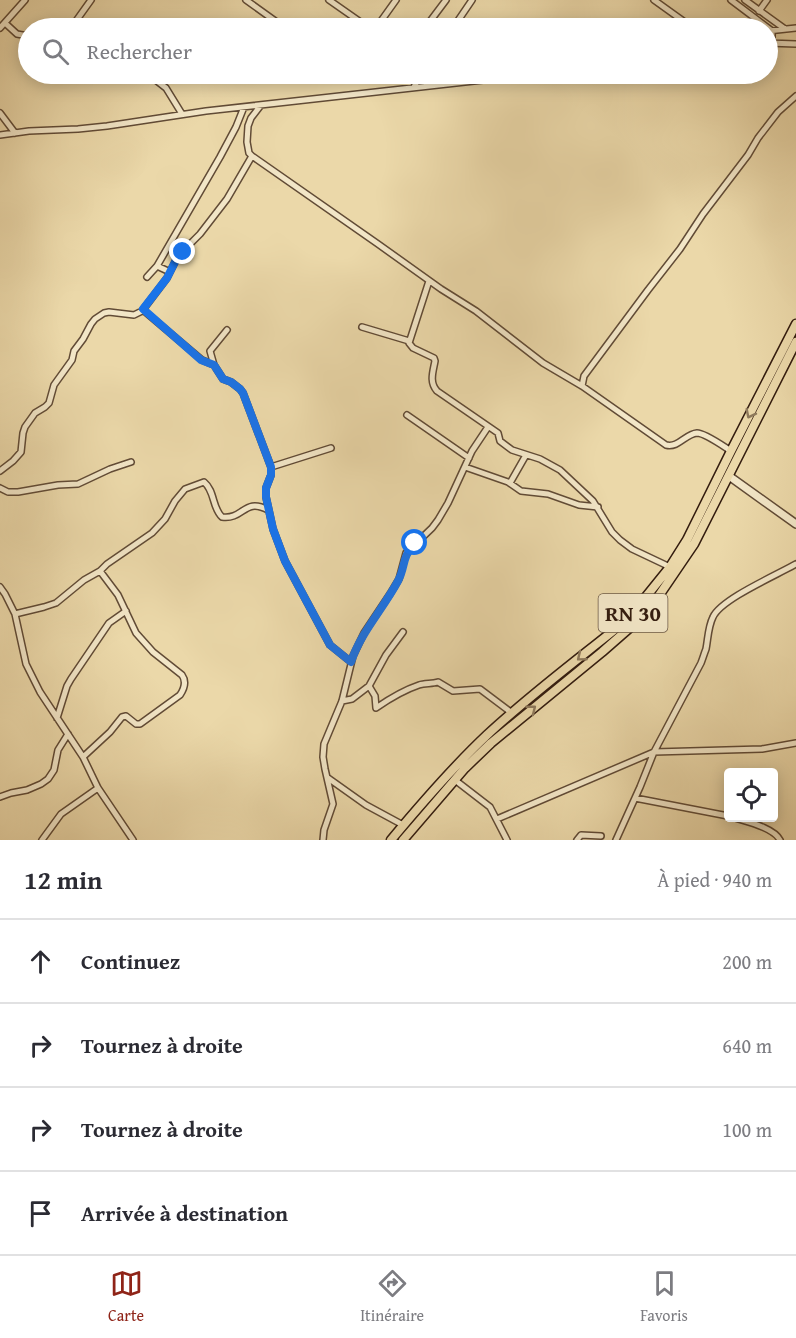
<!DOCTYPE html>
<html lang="fr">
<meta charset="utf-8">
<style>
body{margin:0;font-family:"Gentium Book Plus",serif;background:#f7f7f7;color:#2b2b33}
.controls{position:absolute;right:18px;bottom:18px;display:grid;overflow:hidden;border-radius:6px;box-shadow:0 3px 15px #0003}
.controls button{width:54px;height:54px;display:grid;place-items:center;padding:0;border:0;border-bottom:2px solid #e1e1e2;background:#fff;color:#2b2b33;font:30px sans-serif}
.stop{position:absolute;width:18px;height:18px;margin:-14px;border:4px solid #1a73e8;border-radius:50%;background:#fff}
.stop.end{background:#1a73e8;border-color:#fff;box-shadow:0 2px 6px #0008}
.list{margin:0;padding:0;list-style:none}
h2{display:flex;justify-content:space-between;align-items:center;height:78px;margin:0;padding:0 24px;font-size:26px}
h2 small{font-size:20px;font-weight:400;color:#7c7c81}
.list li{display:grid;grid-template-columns:39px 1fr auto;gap:18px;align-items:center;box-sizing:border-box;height:84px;padding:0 24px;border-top:2px solid #e1e1e2}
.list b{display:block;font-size:22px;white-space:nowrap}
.list em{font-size:20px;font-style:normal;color:#7c7c81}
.icon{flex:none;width:33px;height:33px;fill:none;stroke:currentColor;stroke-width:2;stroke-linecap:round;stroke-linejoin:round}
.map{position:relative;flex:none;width:796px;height:840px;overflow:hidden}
.search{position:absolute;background:#fff;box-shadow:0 3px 15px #0003;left:18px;right:18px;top:18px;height:66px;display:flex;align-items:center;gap:15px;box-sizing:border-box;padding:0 21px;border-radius:33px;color:#7c7c81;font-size:22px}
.sheet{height:414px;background:#fff}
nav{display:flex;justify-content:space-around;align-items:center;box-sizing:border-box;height:84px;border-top:2px solid #e1e1e2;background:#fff;font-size:16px;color:#7c7c81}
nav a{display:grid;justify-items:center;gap:3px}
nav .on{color:#8f2418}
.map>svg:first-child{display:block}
</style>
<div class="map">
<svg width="796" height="840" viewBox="0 0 796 840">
<rect width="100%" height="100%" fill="#ebd8a9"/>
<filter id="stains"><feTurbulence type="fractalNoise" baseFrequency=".00333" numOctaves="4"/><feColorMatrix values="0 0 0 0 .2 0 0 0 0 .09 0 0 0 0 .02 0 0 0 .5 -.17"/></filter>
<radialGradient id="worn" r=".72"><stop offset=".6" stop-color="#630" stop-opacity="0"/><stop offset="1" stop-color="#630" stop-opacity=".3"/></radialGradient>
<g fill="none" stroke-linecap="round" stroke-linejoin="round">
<defs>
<path id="minor" d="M246 0 285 28
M329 0 369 28
M654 0 693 28
M731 0 772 31V42
M745 0 785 29
M759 11 767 0
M76 21 84 28
M5 23 17 34 28 36
M0 28 25 0
M62 28 76 21 91 0
M376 28 396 0
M425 28 446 0
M453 28 472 0
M768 31 796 28
M768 43 796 44
M148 74 166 88 182 114
M414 87 421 74
M261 105 251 118 248 126 247 142 249 153 252 156 378 244 441 289 476 311 543 363 582 386 666 445C679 448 685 434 697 433 705 433 723 446 731 451
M0 113 15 133
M0 135 29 131 78 129 107 126 206 111 536 74
M157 266 220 157 236 127 244 107
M147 277 157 266 170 272
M429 281 409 343 413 348 434 358 435 361C433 372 429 382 437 391L498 433 500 441 512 450 540 459 560 470 593 501 612 532 620 540 632 549 670 567
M143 310 202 360 214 365 223 379 231 382 240 389 243 393 271 467V475L266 488V497L273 529 285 561 330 645 351 662
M362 327 409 341
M214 365 210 351 227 330
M582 386 584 376 648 290 680 249 703 214 748 155 758 138 778 112 796 96
M407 415 469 458
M271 467 331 448
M465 467 508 482 521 491 548 494 579 505 598 507
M0 471 13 461 21 452 23 433 25 427 35 413 45 407 49 403 54 385 72 360 74 351 83 339 91 324 95 319 104 313 109 312 134 315 142 311 167 278 178 256 200 234 227 199 252 156
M510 483 526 455
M0 488 8 492H18L58 485 78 484 110 469 131 462
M0 587 5 594 15 614 26 664 40 692 83 757 98 788 133 840
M15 614 44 607 56 603 84 580 100 571 107 564 152 533 165 519 175 501 185 489 204 482C215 491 212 508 222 517 244 520 244 497 268 510
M369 686 375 696 376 708C389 699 404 690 419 685 425 683 432 684 438 682L453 691 480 689 512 713
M342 701 352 699 369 686 386 655 403 632
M57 718 67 686 71 679 109 623 126 611
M83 757 110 732 122 717 126 716 136 724H140L180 695C184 689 187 682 182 675L153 652 136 633 118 595 100 571
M328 778 366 805 403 825
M455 780 490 807 507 840
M0 797 11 793 27 790 41 784 48 779 54 770 58 750 68 734
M635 798 728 816
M735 818C748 822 774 828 780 840
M497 819 654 752 762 749 796 743
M42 840 61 814 98 788
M323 840 324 830 333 804 325 769 323 757 324 744 342 701 353 656 364 633 390 594 399 579 406 553 432 528 438 520 448 503 472 451 488 427
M577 840 581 835 601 836
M616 840 640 787 654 752 701 663C703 658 704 654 706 649 708 639 708 627 713 617 721 599 777 575 796 564"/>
<path id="tertiary" d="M729 476 796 524"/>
<path id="primary" d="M391 840C421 804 453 767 487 735 531 694 581 657 628 619L670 567 687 540 731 451 796 324
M403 840 465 768 491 743 602 652 634 624 658 597 694 544 796 342"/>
</defs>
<!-- minor casing -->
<use href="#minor" stroke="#614b36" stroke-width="8"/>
<!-- tertiary casing -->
<use href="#tertiary" stroke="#614b36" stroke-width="10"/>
<!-- primary casing -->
<use href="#primary" stroke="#331c0f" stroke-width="11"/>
<!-- minor -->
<use href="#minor" stroke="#f2e6c7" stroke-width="5"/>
<!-- tertiary -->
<use href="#tertiary" stroke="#f2e6c7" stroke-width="7"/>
<!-- primary -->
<use href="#primary" stroke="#ebd8a9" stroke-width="8"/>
</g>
<!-- one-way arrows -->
<defs><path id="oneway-chevron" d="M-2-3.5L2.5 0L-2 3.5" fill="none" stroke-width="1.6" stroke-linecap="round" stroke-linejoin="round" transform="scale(1.5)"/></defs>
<g stroke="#8f7a5c">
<use href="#oneway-chevron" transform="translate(750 414) rotate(117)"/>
<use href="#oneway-chevron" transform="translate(581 657) rotate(141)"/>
<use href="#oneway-chevron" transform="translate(532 709) rotate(-38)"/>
</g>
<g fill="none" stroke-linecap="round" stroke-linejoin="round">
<!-- route -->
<path stroke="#1a73e8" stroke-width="8" d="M183 252 176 260 167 278 143 309 201 360 214 365 223 379 231 382 240 389 243 393 271 467V475L266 488V497L273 529 285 561 330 645 351 662C361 632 383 609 398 581 406 566 401 558 415 543"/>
</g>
<g text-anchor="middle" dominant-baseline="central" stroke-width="4.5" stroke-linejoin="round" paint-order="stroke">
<!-- shield labels -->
<rect fill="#f2e6c7" stroke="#6c5946" stroke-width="1.5" x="598.5" y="594" width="69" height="38" rx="4.5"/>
<g font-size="22" font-weight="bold" fill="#331c0f">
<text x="633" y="613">RN 30</text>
</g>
</g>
<rect width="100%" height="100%" filter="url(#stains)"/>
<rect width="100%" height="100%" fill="url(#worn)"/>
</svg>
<div class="controls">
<button><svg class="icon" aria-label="locate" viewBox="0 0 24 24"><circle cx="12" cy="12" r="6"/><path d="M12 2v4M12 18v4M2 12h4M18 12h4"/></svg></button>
</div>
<div class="stop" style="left:415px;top:543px"></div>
<div class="stop end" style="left:183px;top:252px"></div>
<div class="search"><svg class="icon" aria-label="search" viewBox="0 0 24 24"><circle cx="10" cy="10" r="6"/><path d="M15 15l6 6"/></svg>Rechercher</div>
</div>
<section class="sheet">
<h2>12 min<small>À pied · 940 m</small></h2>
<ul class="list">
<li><svg class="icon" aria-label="ahead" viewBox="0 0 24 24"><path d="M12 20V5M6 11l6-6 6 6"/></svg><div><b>Continuez</b></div><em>200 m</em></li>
<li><svg class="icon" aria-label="right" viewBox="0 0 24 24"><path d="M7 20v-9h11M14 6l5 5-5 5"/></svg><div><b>Tournez à droite</b></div><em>640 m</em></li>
<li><svg class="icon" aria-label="right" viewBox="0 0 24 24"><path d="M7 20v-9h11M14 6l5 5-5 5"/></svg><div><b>Tournez à droite</b></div><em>100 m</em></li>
<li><svg class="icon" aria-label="arrive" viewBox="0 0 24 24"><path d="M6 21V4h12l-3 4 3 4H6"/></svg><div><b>Arrivée à destination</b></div></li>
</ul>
</section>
<nav>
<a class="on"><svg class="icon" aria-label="map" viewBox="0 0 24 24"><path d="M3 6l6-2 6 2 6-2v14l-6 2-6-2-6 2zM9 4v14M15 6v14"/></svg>Carte</a>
<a><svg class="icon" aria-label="directions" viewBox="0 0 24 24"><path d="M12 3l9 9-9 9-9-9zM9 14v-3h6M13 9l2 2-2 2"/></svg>Itinéraire</a>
<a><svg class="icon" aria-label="saved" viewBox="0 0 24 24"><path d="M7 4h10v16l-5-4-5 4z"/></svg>Favoris</a>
</nav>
